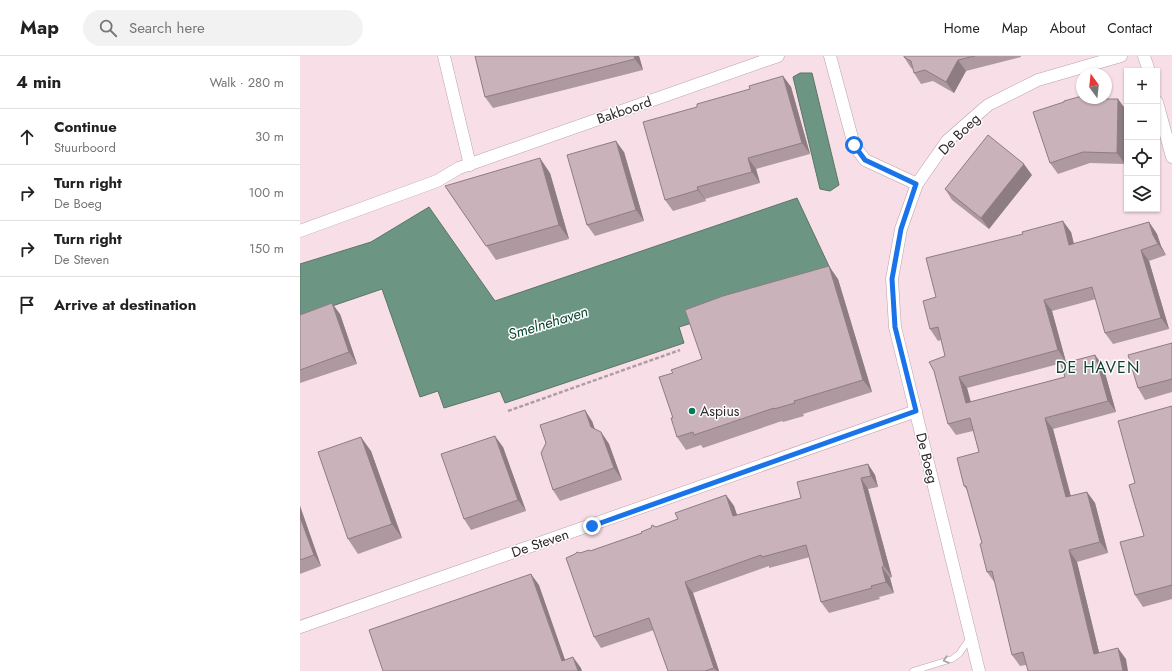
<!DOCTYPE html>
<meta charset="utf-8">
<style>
body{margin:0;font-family:Jost,sans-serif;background:#f2f2f2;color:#222}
.controls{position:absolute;right:12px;top:12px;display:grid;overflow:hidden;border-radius:0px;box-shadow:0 1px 3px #0004}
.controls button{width:36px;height:36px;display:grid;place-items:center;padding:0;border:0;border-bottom:1px solid #e0e0e0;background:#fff;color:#222;font:20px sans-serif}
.compass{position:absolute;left:776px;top:12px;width:36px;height:36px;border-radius:50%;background:#fff;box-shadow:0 1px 3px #0004;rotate:345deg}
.stop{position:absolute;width:12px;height:12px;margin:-9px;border:3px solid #1a73e8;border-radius:50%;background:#fff}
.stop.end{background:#1a73e8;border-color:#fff;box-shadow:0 1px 4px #0008}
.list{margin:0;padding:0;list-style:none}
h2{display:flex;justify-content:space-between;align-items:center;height:52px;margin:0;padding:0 16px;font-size:17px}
h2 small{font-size:13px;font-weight:400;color:#767676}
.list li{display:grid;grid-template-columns:26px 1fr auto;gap:12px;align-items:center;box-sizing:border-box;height:56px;padding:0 16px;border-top:1px solid #e0e0e0}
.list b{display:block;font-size:15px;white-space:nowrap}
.list p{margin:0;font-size:13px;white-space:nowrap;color:#767676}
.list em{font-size:13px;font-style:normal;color:#767676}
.icon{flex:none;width:22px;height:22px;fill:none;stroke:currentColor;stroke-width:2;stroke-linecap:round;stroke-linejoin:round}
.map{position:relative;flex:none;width:872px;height:615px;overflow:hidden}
header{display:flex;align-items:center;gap:24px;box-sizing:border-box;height:56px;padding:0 20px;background:#fff;border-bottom:1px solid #e0e0e0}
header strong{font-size:19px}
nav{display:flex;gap:22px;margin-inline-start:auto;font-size:14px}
.search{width:280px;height:36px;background:#f2f2f2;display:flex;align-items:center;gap:10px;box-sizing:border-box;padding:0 14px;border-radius:22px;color:#767676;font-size:15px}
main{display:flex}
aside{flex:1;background:#fff}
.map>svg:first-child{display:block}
</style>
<header>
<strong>Map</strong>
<div class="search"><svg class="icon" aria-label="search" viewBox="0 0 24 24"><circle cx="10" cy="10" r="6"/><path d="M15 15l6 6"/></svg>Search here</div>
<nav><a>Home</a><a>Map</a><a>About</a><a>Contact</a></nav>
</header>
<main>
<aside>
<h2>4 min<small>Walk · 280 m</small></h2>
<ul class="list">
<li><svg class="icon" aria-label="ahead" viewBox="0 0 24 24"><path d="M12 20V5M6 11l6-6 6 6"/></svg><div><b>Continue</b><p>Stuurboord</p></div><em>30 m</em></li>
<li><svg class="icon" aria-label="right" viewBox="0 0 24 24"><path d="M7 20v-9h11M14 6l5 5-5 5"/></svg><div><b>Turn right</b><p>De Boeg</p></div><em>100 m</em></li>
<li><svg class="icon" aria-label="right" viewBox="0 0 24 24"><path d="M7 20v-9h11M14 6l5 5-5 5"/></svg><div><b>Turn right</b><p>De Steven</p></div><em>150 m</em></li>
<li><svg class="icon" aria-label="arrive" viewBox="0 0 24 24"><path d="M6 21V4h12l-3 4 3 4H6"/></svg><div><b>Arrive at destination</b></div></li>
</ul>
</aside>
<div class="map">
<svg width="872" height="615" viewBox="0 0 872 615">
<rect width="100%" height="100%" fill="#f8dfe7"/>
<!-- water -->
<path fill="#6c9683" stroke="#5a7568" d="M500 17H512L539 129 530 135 520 133 493 21Z
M497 142 535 223 379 271 384 287 205 347 200 335 144 352 138 335 120 341 82 233 0 261V208L71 186 129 151 195 245Z"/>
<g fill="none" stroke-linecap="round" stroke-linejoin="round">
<defs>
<path id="lane" d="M613 615 652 603 659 598 670 582"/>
<path id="street" d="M144 0 170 109
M530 0 554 89 565 104 617 128
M844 0 849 15
M857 46 872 101
M0 175 137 125 159 112 478 0
M0 571 616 355
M679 615 595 271 592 223 601 173 617 128 647 85 688 49 738 24 821 0"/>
</defs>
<!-- lane casing -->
<use href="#lane" stroke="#b9a2a9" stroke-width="7"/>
<!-- street casing -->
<use href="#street" stroke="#b9a2a9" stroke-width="13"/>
<!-- path -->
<path stroke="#b09da3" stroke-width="2.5" stroke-dasharray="4 2" stroke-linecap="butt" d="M208 355 380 294"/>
<!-- lane -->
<use href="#lane" stroke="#fff" stroke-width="6"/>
<!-- street -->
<use href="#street" stroke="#fff" stroke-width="12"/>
</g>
<!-- wall -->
<path fill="#ad999f" d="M175 0H339L343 14 193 52 185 41Z
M604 0H721V1L666 15 654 37 633 25 621 28 614 17 613 13 611 12 604 1Z
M483 20 491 31 510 98 456 113 460 127 405 143 406 145 373 155 365 144 397 51 450 33Z
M787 43H818L826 54 825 108 790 107 758 118 750 107Z
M324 96 344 165 295 180 287 169Z
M250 117 269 183 196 204 145 130Z
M732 119 689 173 652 144 645 133Z
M849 166 857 178 861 190 866 199 849 205 869 273 813 288 805 277 796 243 752 255 766 306 667 332 671 346 765 321 795 299 803 310 816 356 753 373 771 440 787 436 795 447 808 497 777 506 799 596 826 603 726 609 720 610 712 599 695 527 687 516 682 487 668 435 664 430 679 396 673 375 656 379 648 368 645 300 641 284 638 285 630 273 636 241 771 176 774 188Z
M538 223 572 336 503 358 504 360 483 366 482 365 403 392 401 389 386 394 377 381 373 362 402 303Z
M40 258 57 308 0 327V259Z
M872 287V336L845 344 838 332Z
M872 350V543L843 551 835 539 844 480 835 427Z
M292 365 295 374 301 376 309 388 322 424 260 445 253 434Z
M203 391 226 455 171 474 164 463Z
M71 395 102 482 58 498 48 483Z
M568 408 575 419 578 431 568 433 592 521 590 522 594 537 579 541 580 543 529 557 521 546 510 501 469 512V510L393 537 419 615H368L354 574 301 592 294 581 280 497 291 495 342 477 356 471 378 463 426 439 434 450 437 459 501 442Z
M0 450 21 510 0 518Z"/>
<!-- shaded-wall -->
<path fill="#8d7d82" d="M334 0H339L343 14 335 3Z
M658 4 666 15 654 37 646 26Z
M483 20 491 31 510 98 502 87Z
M818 43 826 54 825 108 817 97Z
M316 85 324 96 344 165 336 154Z
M240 102 250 117 269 183 259 169Z
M448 102 456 113 460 127 452 116Z
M724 108 732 119 689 173 681 162Z
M397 131 405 143 406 145 398 134Z
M763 165 771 176 777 201 769 189Z
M849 166 857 178 861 190 866 199 858 188 853 179Z
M841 194 849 205 869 273 861 262Z
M529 210 538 223 572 336 563 324Z
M744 244 752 255 766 306 758 294Z
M32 247 40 258 57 308 49 296Z
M795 299 803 310 816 356 808 345Z
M659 321 667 332 674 359 666 347Z
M285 354 292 365 298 382 291 371Z
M745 362 753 373 774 453 766 441Z
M301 376 309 388 322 424 314 412Z
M195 380 203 391 226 455 218 444Z
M61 381 71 395 102 482 92 468Z
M568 408 575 419 578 431 571 420Z
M561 422 568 433 592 521 584 510Z
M787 436 795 447 808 497 800 486Z
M426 439 434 450 441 471 433 460Z
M0 450 21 510 14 499 0 461Z
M769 494 777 506 802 609 794 598Z
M582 511 590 522 594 537 586 526Z
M231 518 239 529 269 615 262 605Z
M385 526 393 537 419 615H417L414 612Z
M818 592 826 603 828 615H823Z
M273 601 281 612 282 615H278Z"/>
<!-- building -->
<path fill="#c9b2b9" stroke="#8d7d82" d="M175 0H334L335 3 185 41Z
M604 0H675L658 4 646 26 625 14 614 17 611 5 604 1Z
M483 20 502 87 448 102 452 116 397 131 398 134 365 144 343 66 397 51V48L450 33 449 30Z
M782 40V42H786V43H818L817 97 783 96 750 107 733 56 764 46V45Z
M688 79 724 108 681 162 645 133Z
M316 85 336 154 287 169 267 99Z
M240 102 259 169 186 190 145 130Z
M763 165 769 189 849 166 853 179 858 188 841 194 861 262 805 277 792 231 744 244 758 294 659 321 666 347 765 321 761 308 795 299 808 345 745 362 766 441 787 436 800 486 769 494 794 598 818 592 823 615H728L723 596 712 599 692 515 687 516 680 488 682 487 666 430H664L657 402 679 396 670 362 648 368 634 315 629 306 645 300 638 271 630 273 623 245 636 241 626 202 723 178 722 176Z
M529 210 563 324 494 345 495 347 474 353V352L394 379 393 376 377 381 371 362H373L359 321 373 317 371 314 402 303 385 254 423 240Z
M32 247 49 296 0 314V259Z
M872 287V323L838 332 828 299Z
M872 350V529L835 539 820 486 844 480 829 429 835 427 818 365Z
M285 354 291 371 301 376 314 412 253 434 241 397 246 387 240 369Z
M195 380 218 444 164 463 141 398Z
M61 381 92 468 48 483 18 396Z
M568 408 571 420 561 422 584 510 582 511 586 526 571 530 572 532 521 546 506 489 462 501 461 499 385 526 414 612 405 615H368L349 562 294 581 266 502 275 498 277 496 280 497 289 494 290 495 342 477 341 476 351 472 352 469 356 471 378 463 375 457 426 439 433 460 501 442 497 426Z
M0 461 14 499 0 504Z
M231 518 262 605 273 601 278 615H83L69 574Z"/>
<!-- one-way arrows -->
<defs><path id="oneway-chevron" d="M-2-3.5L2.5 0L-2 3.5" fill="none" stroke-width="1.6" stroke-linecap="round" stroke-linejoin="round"/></defs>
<use stroke="#a29e9f" href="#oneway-chevron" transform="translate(646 604) rotate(163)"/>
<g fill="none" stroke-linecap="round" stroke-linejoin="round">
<!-- route -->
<path stroke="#1a73e8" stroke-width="5" d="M292 470 616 355 595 271 592 223 601 173 616 128 565 104 554 89"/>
</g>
<!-- markers -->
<circle fill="#007a58" stroke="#fff" stroke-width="1.5" cx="392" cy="355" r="4"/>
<g text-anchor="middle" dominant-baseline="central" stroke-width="3" stroke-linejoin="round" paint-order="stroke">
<!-- street labels -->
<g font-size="14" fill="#30272a" stroke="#fff">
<text transform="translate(324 54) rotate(-19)">Bakboord</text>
<text transform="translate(659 78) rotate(-45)">De Boeg</text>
<text transform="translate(627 402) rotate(76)">De Boeg</text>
<text transform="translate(240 487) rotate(-19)">De Steven</text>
</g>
<!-- poi labels -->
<g font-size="14" fill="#30272a" stroke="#fff" text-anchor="start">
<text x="400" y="355">Aspius</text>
</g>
<!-- water labels -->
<g font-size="15" font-style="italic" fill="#0e4733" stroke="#fff">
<text transform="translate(248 267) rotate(-17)">Smelnehaven</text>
</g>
<!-- quarter labels -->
<g font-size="16" letter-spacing="1" fill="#0e3f2d" stroke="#fff">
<text x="798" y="311">DE HAVEN</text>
</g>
</g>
</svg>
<div class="controls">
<button>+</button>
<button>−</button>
<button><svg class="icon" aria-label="locate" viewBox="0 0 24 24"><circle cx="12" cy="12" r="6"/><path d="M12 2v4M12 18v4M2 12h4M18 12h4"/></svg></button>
<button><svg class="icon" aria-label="layers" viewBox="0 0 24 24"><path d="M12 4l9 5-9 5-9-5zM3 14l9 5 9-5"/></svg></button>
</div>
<svg class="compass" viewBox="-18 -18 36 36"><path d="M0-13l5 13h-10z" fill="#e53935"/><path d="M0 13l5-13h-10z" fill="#767676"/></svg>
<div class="stop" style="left:554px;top:89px"></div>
<div class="stop end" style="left:292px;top:470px"></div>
</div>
</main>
